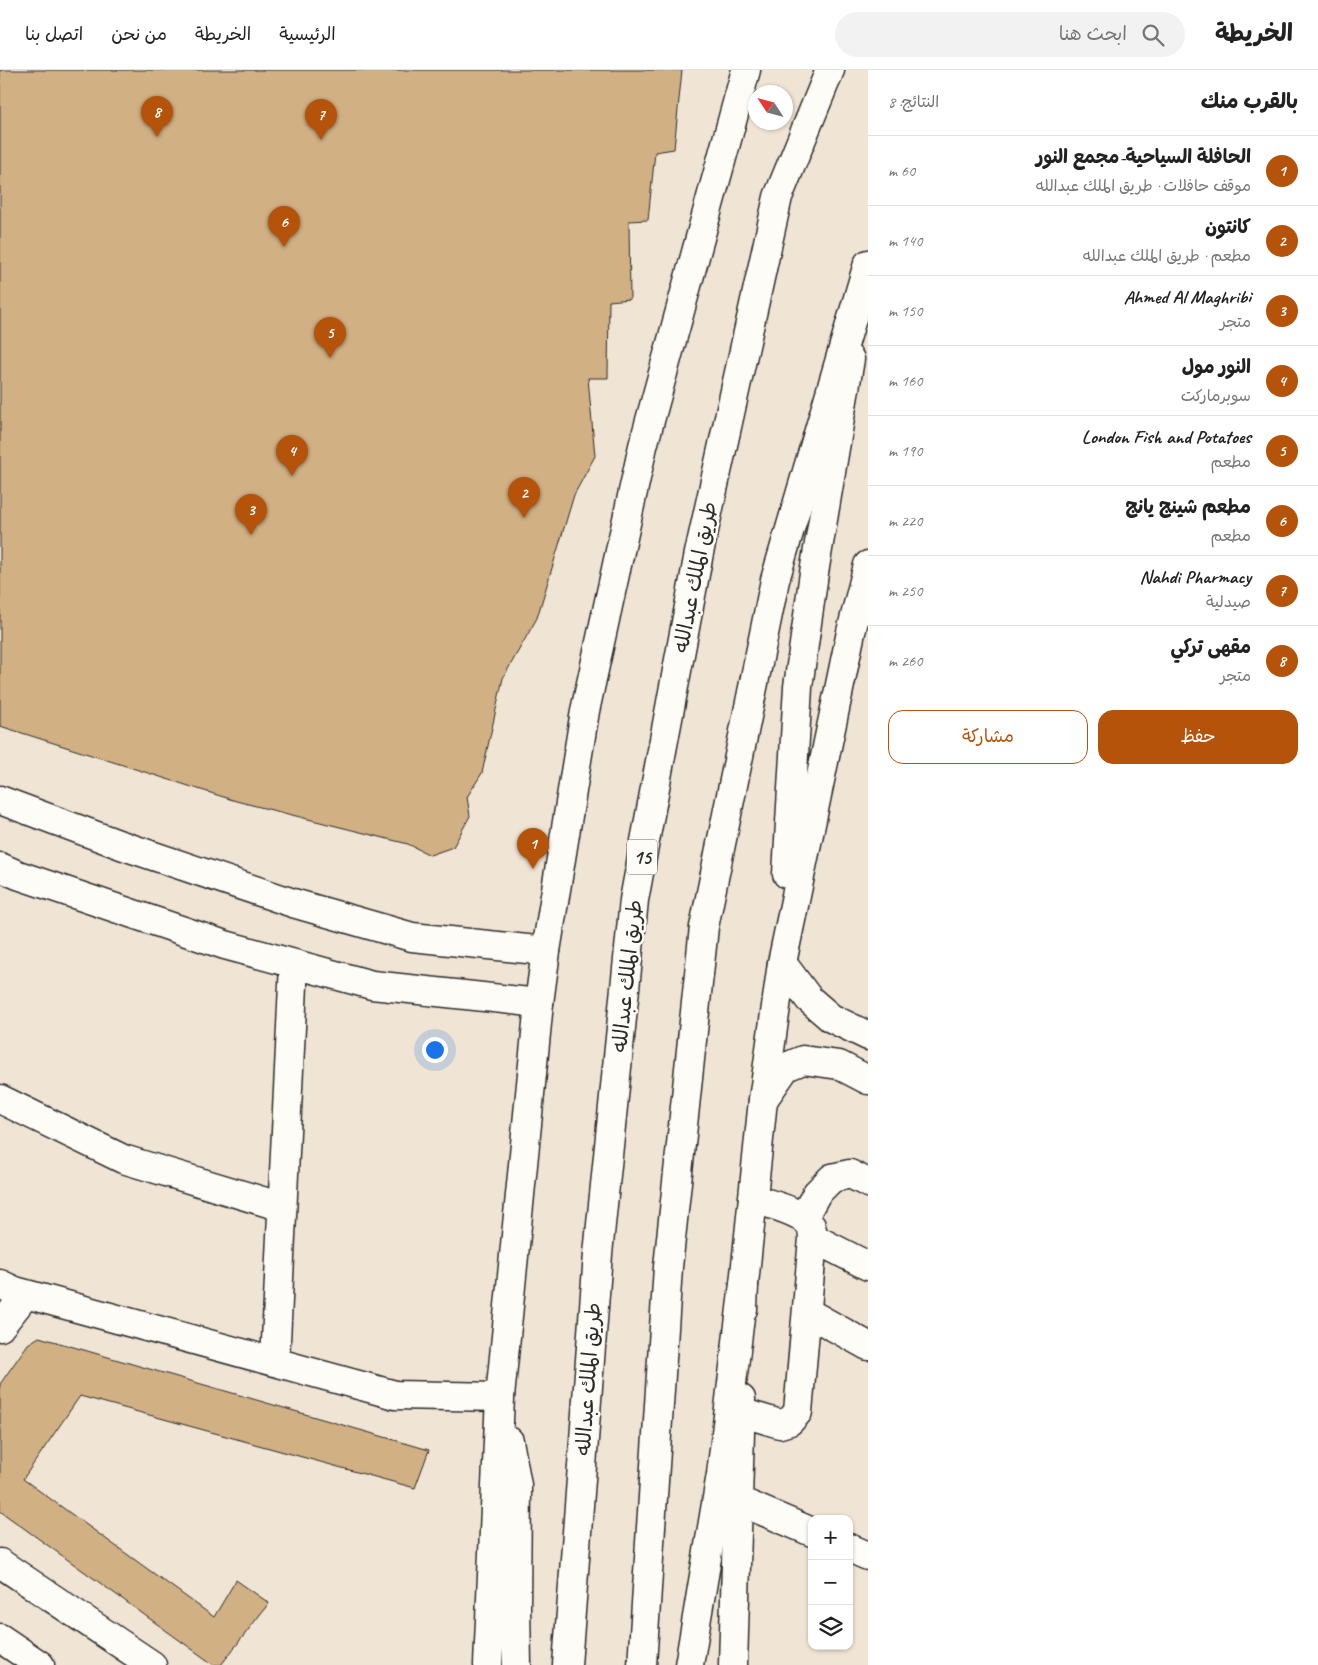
<!DOCTYPE html>
<html lang="ar">
<meta charset="utf-8">
<style>
body{margin:0;font-family:Caveat,"Playpen Sans Arabic",sans-serif;background:#f2f2f2;color:#222;direction:rtl}
.controls{position:absolute;right:15px;bottom:15px;display:grid;overflow:hidden;border-radius:10px;box-shadow:0 1px 4px #0004}
.controls button{width:45px;height:45px;display:grid;place-items:center;padding:0;border:0;border-bottom:1px solid #e0e0e0;background:#fff;color:#222;font:25px sans-serif}
.compass{position:absolute;left:748px;top:15px;width:45px;height:45px;border-radius:50%;background:#fff;box-shadow:0 1px 4px #0004;rotate:306deg}
.you{position:absolute;left:434px;top:979px;width:18px;height:18px;margin:-12px;border:4px solid #fff;border-radius:50%;background:#1a73e8;box-shadow:0 0 0 8px #1a73e833}
.badge{display:grid;place-items:center;width:32px;height:32px;border-radius:50%;background:#b45309;color:#fff;font-size:16px;font-weight:700}
.pin{position:absolute;translate:-50% -41px;filter:drop-shadow(0 1px 2px #0008)}
.pin::after{content:'';position:absolute;top:26px;width:18px;height:15px;background:inherit;clip-path:polygon(0 0,100% 0,50% 100%)}
.list{margin:0;padding:0;list-style:none}
h2{display:flex;justify-content:space-between;align-items:center;height:65px;margin:0;padding:0 20px;font-size:21px}
h2 small{font-size:16px;font-weight:400;color:#767676}
.list li{display:grid;grid-template-columns:32px 1fr auto;gap:15px;align-items:center;box-sizing:border-box;height:70px;padding:0 20px;border-top:1px solid #e0e0e0}
.list b{display:block;font-size:19px;white-space:nowrap}
.list p{margin:0;font-size:16px;white-space:nowrap;color:#767676}
.list em{font-size:16px;font-style:normal;color:#767676}
.actions{display:flex;gap:10px;padding:15px 20px}
.actions a{flex:1;padding:11px 0;border:1px solid #b45309;border-radius:15px;text-align:center;font-size:18px;color:#b45309}
.actions .main{background:#b45309;color:#fff}
.icon{flex:none;width:28px;height:28px;fill:none;stroke:currentColor;stroke-width:2;stroke-linecap:round;stroke-linejoin:round}
.map{position:relative;flex:none;width:868px;height:1595px;overflow:hidden;direction:ltr}
header{display:flex;align-items:center;gap:30px;box-sizing:border-box;height:70px;padding:0 25px;background:#fff;border-bottom:1px solid #e0e0e0}
header strong{font-size:24px}
nav{display:flex;gap:28px;margin-inline-start:auto;font-size:18px}
.search{width:350px;height:45px;background:#f2f2f2;display:flex;align-items:center;gap:12px;box-sizing:border-box;padding:0 18px;border-radius:28px;color:#767676;font-size:19px}
main{display:flex}
aside{flex:1;background:#fff}
.map>svg:first-child{display:block}
</style>
<header>
<strong>الخريطة</strong>
<div class="search"><svg class="icon" aria-label="search" viewBox="0 0 24 24"><circle cx="10" cy="10" r="6"/><path d="M15 15l6 6"/></svg>ابحث هنا</div>
<nav><a>الرئيسية</a><a>الخريطة</a><a>من نحن</a><a>اتصل بنا</a></nav>
</header>
<main>
<aside>
<h2>بالقرب منك<small>النتائج: 8</small></h2>
<ul class="list">
<li><span class="badge">1</span><div><b>الحافلة السياحية-مجمع النور</b><p>موقف حافلات · طريق الملك عبدالله</p></div><em>60 m</em></li>
<li><span class="badge">2</span><div><b>كانتون</b><p>مطعم · طريق الملك عبدالله</p></div><em>140 m</em></li>
<li><span class="badge">3</span><div><b>Ahmed Al Maghribi</b><p>متجر</p></div><em>150 m</em></li>
<li><span class="badge">4</span><div><b>النور مول</b><p>سوبرماركت</p></div><em>160 m</em></li>
<li><span class="badge">5</span><div><b>London Fish and Potatoes</b><p>مطعم</p></div><em>190 m</em></li>
<li><span class="badge">6</span><div><b>مطعم شينج يانج</b><p>مطعم</p></div><em>220 m</em></li>
<li><span class="badge">7</span><div><b>Nahdi Pharmacy</b><p>صيدلية</p></div><em>250 m</em></li>
<li><span class="badge">8</span><div><b>مقهى تركي</b><p>متجر</p></div><em>260 m</em></li>
</ul>
<div class="actions"><a class="main">حفظ</a><a>مشاركة</a></div>
</aside>
<div class="map">
<svg width="868" height="1595" viewBox="0 0 868 1595">
<rect width="100%" height="100%" fill="#f0e5d4"/>
<filter id="ink" filterUnits="userSpaceOnUse"><feTurbulence type="fractalNoise" baseFrequency=".02" numOctaves="2"/><feDisplacementMap in="SourceGraphic" scale="10" xChannelSelector="R" yChannelSelector="G"/><feConvolveMatrix kernelMatrix="1 2 1 2 8 2 1 2 1" color-interpolation-filters="sRGB"/></filter>
<g filter="url(#ink)">
<!-- building -->
<path fill="#d1b084" stroke="#2b2b2b" d="M0 0H682L674 79 655 82 648 150 629 151 630 229 609 231 608 308H588L595 386 574 425 537 548 503 608 482 703 467 727 470 746 453 777 430 785 408 774 236 731 0 656Z
M39 1267 429 1380 415 1418 80 1326 23 1409 214 1547 236 1510 269 1533 221 1595H214L0 1441V1314L28 1274Z"/>
<g fill="none" stroke-linecap="round" stroke-linejoin="round">
<defs>
<path id="minor" d="M0 730 121 775 293 833 412 867 546 881
M0 797 18 805 225 875 372 915 539 933
M782 893 809 929 831 948 868 966
M0 1029 123 1089 282 1137
M763 1030 786 997 803 990 839 995 868 1010
M803 1148 817 1123 832 1108 850 1104 868 1113
M813 1168 868 1196
M0 1214 15 1221 395 1325 500 1327
M807 1242 868 1276
M0 1257 26 1224
M275 1292 294 894
M740 1342 780 1354 790 1351 798 1342 813 1168C813 1165 812 1159 811 1156 802 1141 769 1134 753 1129
M737 1430 812 1462
M849 1478 868 1486
M0 1493 152 1595
M0 1568 40 1595"/>
<path id="major" d="M787 804 798 617 814 503 850 289
M743 1239 744 1214 763 1030 782 893 851 562 868 495
M509 1371 517 1415 516 1538 517 1595
M488 1595 500 1327 539 933 546 881 585 641 643 376 746 0
M733 1595 741 1329"/>
<path id="highway" d="M567 1595 598 1184 634 830 699 483 778 127 830 0
M642 1595 668 1197 704 857 775 510 868 194
M689 1595 721 1404 744 1214"/>
</defs>
<!-- minor casing -->
<use href="#minor" stroke="#2b2b2b" stroke-width="31"/>
<!-- major casing -->
<use href="#major" stroke="#2b2b2b" stroke-width="31"/>
<!-- highway casing -->
<use href="#highway" stroke="#2b2b2b" stroke-width="31"/>
<!-- minor -->
<use href="#minor" stroke="#fdfcf7" stroke-width="28"/>
<!-- major -->
<use href="#major" stroke="#fdfcf7" stroke-width="28"/>
<!-- highway -->
<use href="#highway" stroke="#fdfcf7" stroke-width="28"/>
</g>
</g>
<g text-anchor="middle" dominant-baseline="central" stroke-width="5" stroke-linejoin="round" paint-order="stroke">
<!-- shield labels -->
<rect fill="#fdfcf7" stroke="#6a6a68" stroke-width="1" x="627" y="769.5" width="30" height="35" rx="4"/>
<g font-size="20" font-weight="bold" fill="#2b2b2b">
<text x="642" y="787">15</text>
</g>
<!-- street labels -->
<g font-size="21" fill="#2b2b2b" stroke="#fdfcf7">
<text transform="translate(695 507) rotate(-79)">طريق الملك عبدالله</text>
<text transform="translate(627 906) rotate(-84)">طريق الملك عبدالله</text>
<text transform="translate(588 1309) rotate(-86)">طريق الملك عبدالله</text>
</g>
</g>
</svg>
<div class="controls">
<button>+</button>
<button>−</button>
<button><svg class="icon" aria-label="layers" viewBox="0 0 24 24"><path d="M12 4l9 5-9 5-9-5zM3 14l9 5 9-5"/></svg></button>
</div>
<svg class="compass" viewBox="-18 -18 36 36"><path d="M0-13l5 13h-10z" fill="#e53935"/><path d="M0 13l5-13h-10z" fill="#767676"/></svg>
<div class="you"></div>
<div class="pin badge" style="left:533px;top:799px">1</div>
<div class="pin badge" style="left:524px;top:448px">2</div>
<div class="pin badge" style="left:251px;top:465px">3</div>
<div class="pin badge" style="left:292px;top:406px">4</div>
<div class="pin badge" style="left:330px;top:288px">5</div>
<div class="pin badge" style="left:284px;top:177px">6</div>
<div class="pin badge" style="left:321px;top:70px">7</div>
<div class="pin badge" style="left:157px;top:67px">8</div>
</div>
</main>
